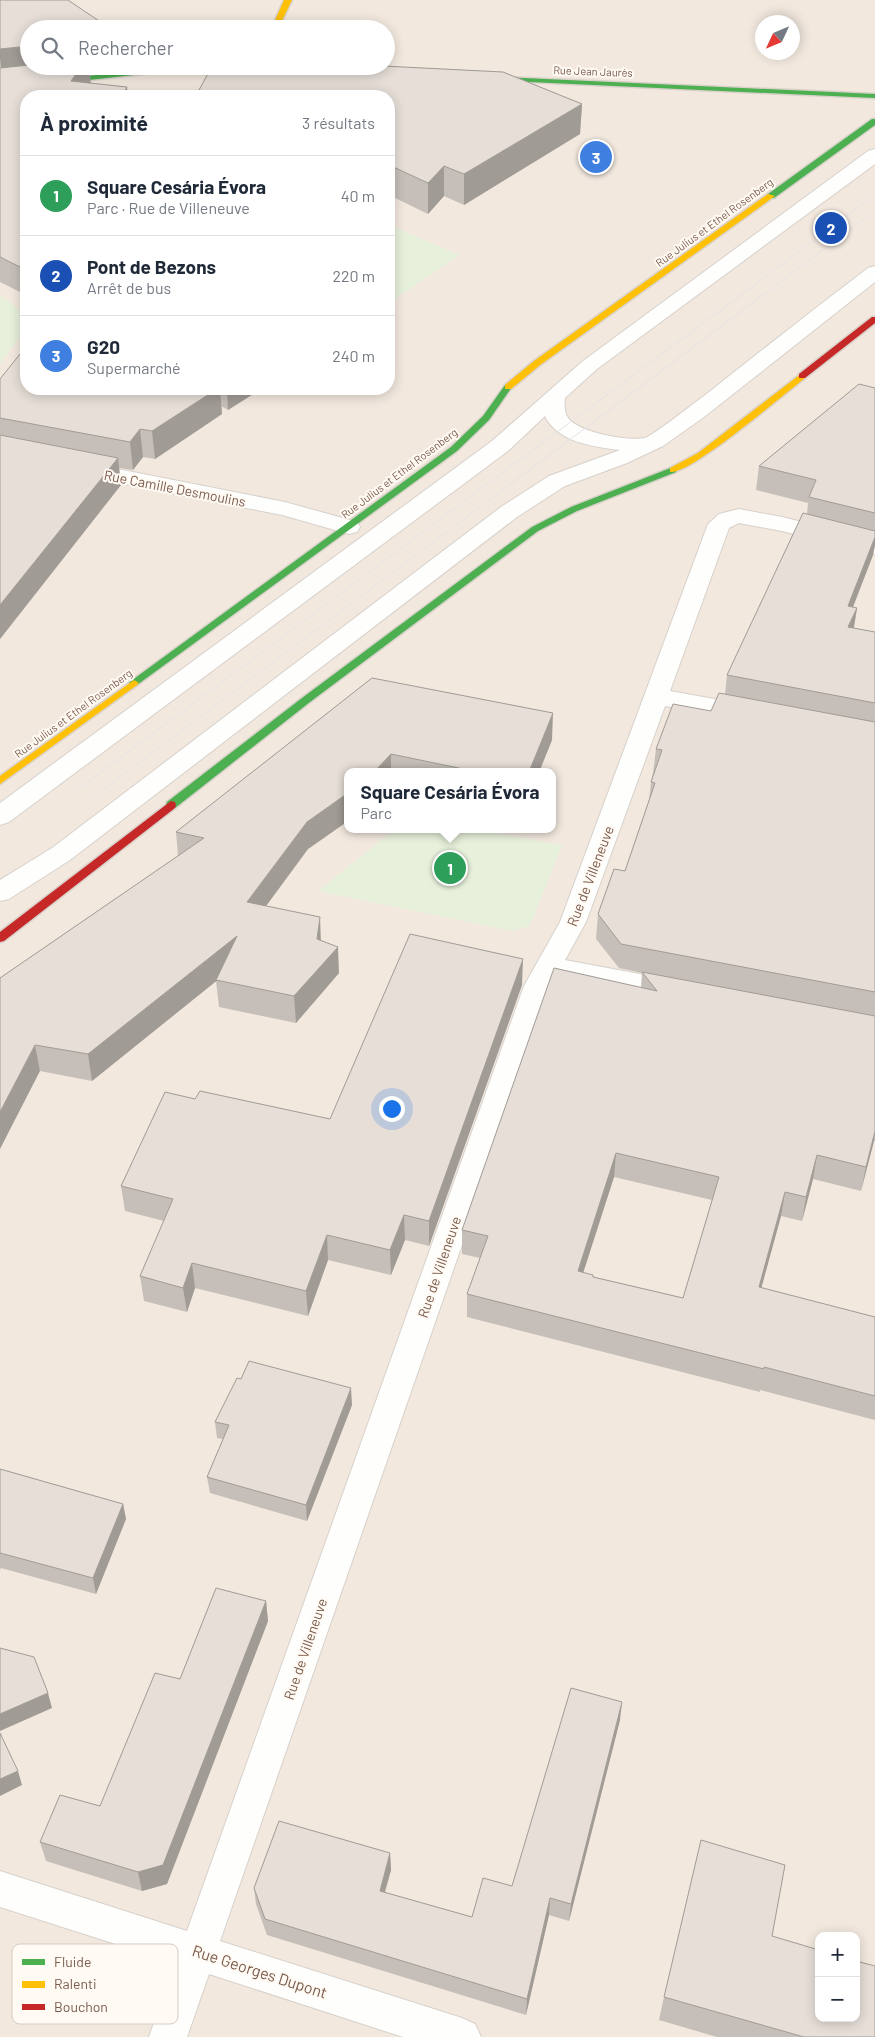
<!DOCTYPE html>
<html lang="fr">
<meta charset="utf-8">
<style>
body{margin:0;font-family:Barlow,sans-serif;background:#f2f2f3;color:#1f2937}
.controls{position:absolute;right:15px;bottom:15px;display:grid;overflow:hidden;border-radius:10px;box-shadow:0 2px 12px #0003}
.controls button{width:45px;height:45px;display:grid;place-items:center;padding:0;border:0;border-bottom:1px solid #e0e1e3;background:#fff;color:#1f2937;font:25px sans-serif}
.compass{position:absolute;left:755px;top:15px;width:45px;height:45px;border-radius:50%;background:#fff;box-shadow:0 2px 12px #0003;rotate:226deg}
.you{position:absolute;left:391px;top:1108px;width:18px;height:18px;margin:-12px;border:4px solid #fff;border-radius:50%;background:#1a73e8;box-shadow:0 0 0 8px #1a73e833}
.badge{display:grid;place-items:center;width:32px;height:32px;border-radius:50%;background:#db2777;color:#fff;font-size:16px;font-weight:700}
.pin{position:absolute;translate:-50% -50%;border:2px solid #fff;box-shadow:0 1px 5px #0006}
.popup{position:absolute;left:344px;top:768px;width:212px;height:65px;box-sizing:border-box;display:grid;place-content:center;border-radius:10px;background:#fff;filter:drop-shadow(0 1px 4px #0005);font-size:16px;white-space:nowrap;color:#747a83}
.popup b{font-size:19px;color:#1f2937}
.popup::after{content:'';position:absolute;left:50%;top:100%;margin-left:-10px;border:10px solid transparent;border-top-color:#fff}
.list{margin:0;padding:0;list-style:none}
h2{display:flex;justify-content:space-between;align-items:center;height:65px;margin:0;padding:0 20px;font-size:21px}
h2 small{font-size:16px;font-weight:400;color:#747a83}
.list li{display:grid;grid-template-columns:32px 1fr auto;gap:15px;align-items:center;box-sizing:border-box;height:80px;padding:0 20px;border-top:1px solid #e0e1e3}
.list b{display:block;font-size:19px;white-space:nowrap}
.list p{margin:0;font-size:16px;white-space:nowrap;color:#747a83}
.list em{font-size:16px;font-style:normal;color:#747a83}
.icon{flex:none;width:28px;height:28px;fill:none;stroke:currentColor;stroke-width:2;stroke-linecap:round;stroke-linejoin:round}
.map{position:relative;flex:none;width:875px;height:2037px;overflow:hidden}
.search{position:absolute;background:#fff;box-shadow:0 2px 12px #0003;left:20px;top:20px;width:375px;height:55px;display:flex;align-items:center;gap:12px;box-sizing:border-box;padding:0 18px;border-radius:28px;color:#747a83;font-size:19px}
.panel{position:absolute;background:#fff;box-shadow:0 2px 12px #0003;left:20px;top:90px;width:375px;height:305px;border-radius:20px}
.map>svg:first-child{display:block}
</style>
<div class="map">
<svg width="875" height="2037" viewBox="0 0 875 2037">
<rect width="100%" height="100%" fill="#f9f5f0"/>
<!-- residential -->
<path fill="#f2e8de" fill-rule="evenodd" d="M0 0H875V2037H0ZM762 22H792V52H762ZM29 29H386V66H29ZM26 96H389V389H26ZM348 772H552V829H348ZM819 1936H856V2018H819Z"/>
<!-- green -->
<path fill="#e7f0db" d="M389 225 460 255 389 303Z
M0 295 21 311 26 329 0 363Z
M395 829H472L562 845 530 926 512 931 318 891Z"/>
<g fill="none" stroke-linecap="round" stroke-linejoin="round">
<defs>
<path id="lane" d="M875 149V164L597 369 565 398C563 417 569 422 585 429 599 435 631 441 645 438 654 435 694 403 704 396 758 353 813 310 868 268L875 266V282L704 417 663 446 627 463 565 486 517 517 70 860 9 899 0 901V880L52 848 501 507 549 476 620 450C594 447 557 442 545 416L508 451 9 822 0 825V803L492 441 583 361 868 151Z"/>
<path id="street" d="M82 462 285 502 357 522 360 527 357 532 349 534 282 515 74 474 71 469 74 464Z
M739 509 782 517 875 540V554L782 531 739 523 729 528 670 691 748 705 757 707 760 713 757 719 748 721 665 706 586 922 565 960 677 981 687 984 691 991 687 998 677 1001 556 978 552 986 220 1941 462 2018 475 2024 481 2037H403L209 1974 187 2037H149L175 1963 0 1907V1871L187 1931 524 986 560 922 708 524 719 514Z"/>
<path id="fast" d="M174 66H199L196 68 0 90V86Z
M481 76 875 94V98L484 80 480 78Z
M872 119H875V125L774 198H768V194Z
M508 384 512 387 489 420 457 451 137 685H131L129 683 131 681 451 447 483 416 505 385Z
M673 467 676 468V472L577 511 538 531 310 702 175 808H167L166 805 167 802 302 698 532 527 571 507Z"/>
<path id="slow" d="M284 0H292L278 29H271Z
M768 194 775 196 540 365 511 389H505V385L534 361Z
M802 373 806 376 805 378C784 394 690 475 670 472V468L698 453Z
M134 680 139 683 137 685 0 784V776Z"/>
<path id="jam" d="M872 317H875V323L805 378H799V374Z
M171 801 175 802 176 805 175 808 4 941 0 942V932Z"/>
</defs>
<!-- lane casing -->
<use href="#lane" stroke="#d7d1cb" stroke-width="2"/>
<!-- street casing -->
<use href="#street" stroke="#d7d1cb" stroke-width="2"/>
<!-- fast casing -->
<use href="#fast" stroke="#d9d2cb" stroke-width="3"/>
<!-- slow casing -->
<use href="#slow" stroke="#d9d2cb" stroke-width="3"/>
<!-- jam casing -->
<use href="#jam" stroke="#d9d2cb" stroke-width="3"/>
<!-- lane -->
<use href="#lane" fill="#fefefd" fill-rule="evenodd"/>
<!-- street -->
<use href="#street" fill="#fefefd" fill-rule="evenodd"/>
<!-- fast -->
<use href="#fast" fill="#4caf50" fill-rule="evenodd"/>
<!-- slow -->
<use href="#slow" fill="#ffc107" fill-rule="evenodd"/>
<!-- jam -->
<use href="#jam" fill="#c62828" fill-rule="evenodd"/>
<!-- tram -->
<path stroke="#e6e3e7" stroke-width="1" d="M77 790 875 195
M92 798 875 211"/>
</g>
<!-- wall -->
<path fill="#c6bfb9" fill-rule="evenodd" d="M0 0 108 27V29H29V66H105L103 69 89 71 91 83 26 96V295L0 282Z
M212 66H383L503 72 582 104 580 134 464 205 444 196 428 214 389 195V96H198V92Z
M0 379 26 389H261L228 410 221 406 222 414 155 459 143 457 133 470 119 468 121 485 0 639Z
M875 388V545L873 555 853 607 857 608 854 628 875 632V1141H874L861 1191 813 1179 802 1221 781 1216 761 1288 875 1317V1420L760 1390V1392L467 1317V1294L480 1258 462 1254V1230L641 987 642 973 619 968 596 939 598 914 625 871 649 800 651 782 653 773 656 749 711 711 725 694 727 675 807 514 808 503 756 490 759 466ZM614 1177 712 1200 683 1298 593 1277V1275L583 1273Z
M372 678 552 740 539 772H348V821L308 849 266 906 321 940 339 973 296 1023 219 1007 216 981 92 1081 40 1071 0 978 178 856 176 832Z
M522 985 429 1246 405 1240 391 1275 328 1260 308 1316 195 1288 187 1312 144 1301 140 1276 164 1221 125 1211 121 1186 195 1099 330 1119Z
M241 1379 352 1405 307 1521 210 1493 207 1477 223 1439 217 1438 215 1422Z
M0 1469 123 1504 126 1519 96 1594 1 1568 0 1570Z
M266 1601 268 1621 167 1884 142 1891 46 1861 40 1842 100 1806 180 1679Z
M620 1720 569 1921 549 1915 526 2015 267 1935 256 1904 254 1888 390 1853 391 1870 385 1893 472 1917 512 1886Z
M772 1936 875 2037H717L659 2020 664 1997Z"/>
<!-- shaded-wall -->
<path fill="#a19b96" d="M29 46V66H105L103 69 89 71 91 85 3 81 0 58V49Z
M127 87 128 96H122Z
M582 104 580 134 464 205V174Z
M444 166V196L428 214V183Z
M217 389H220L222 414 155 459 152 431Z
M227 389H261L228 410Z
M140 429 143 457 133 470 130 442Z
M118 458 121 485 0 639V605Z
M875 537V545L873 555 844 630 848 606Z
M857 608 853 632 848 627Z
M553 713 552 740 539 772H529Z
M391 754V772H374Z
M348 793V821L308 849 249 929 247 902 307 822Z
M320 917 321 944 317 939Z
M237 936 240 962 92 1081 88 1054Z
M338 947 339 973 296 1023 294 996Z
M523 959 522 985 429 1246V1221Z
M35 1045 40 1071 0 1149V1112Z
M875 1131 874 1141 861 1191 866 1167Z
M616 1153 614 1177 576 1295 578 1271Z
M817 1155 813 1179 802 1221 806 1197Z
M785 1192 781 1216 755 1311 759 1287Z
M404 1215 405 1240 391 1275 390 1250Z
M327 1235 328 1260 308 1316 306 1291Z
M192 1263 195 1288 187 1312 183 1288Z
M351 1388 352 1405 307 1521 306 1505Z
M123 1504 126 1519 96 1594 93 1578Z
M266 1601 268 1621 167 1884 142 1891 138 1872Z
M48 1693 52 1708 0 1731V1714Z
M622 1702 620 1720 569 1921 571 1904Z
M18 1771 22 1785 0 1796V1779Z
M390 1853 391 1870 380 1908V1891Z
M550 1898 549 1915 526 2015 527 1999Z"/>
<!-- building -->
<path fill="#e6ded7" stroke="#a19b96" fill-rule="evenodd" d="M0 0H68L108 27 106 29H29V46L0 49Z
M29 65V66H82L71 81 127 87 122 96H26V270L0 257V68Z
M212 66H383L503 72 582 104 464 174 444 166 428 183 389 165V96H208L198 92Z
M20 354 26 355V389H217L152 431 140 429 130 442 0 418V379Z
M859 384 875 388V513L809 497 816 480 759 466Z
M0 435 118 458 0 605Z
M803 513 875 531V537L848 606 857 608 848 627 875 632V703L727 675Z
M372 678 553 713 529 772H478L391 754 374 772H348V793L307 822 247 902 320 917 317 939 338 947 294 996 216 980 237 936 88 1054 35 1045 0 1112V978L204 838 176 832Z
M719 693 875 722V992L621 944 598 914 614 869 625 871 655 783 651 782 662 750 656 749 673 704 711 711Z
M410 934 523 959 429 1221 404 1215 390 1250 327 1235 306 1291 192 1263 183 1288 140 1276 173 1199 121 1186 165 1092 195 1099 200 1091 330 1119Z
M554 968 657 991 642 972 875 1016V1131L866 1167 817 1155 806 1197 785 1192 759 1287 875 1317V1396L764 1367V1369L467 1294 488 1236 462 1230ZM616 1153 719 1177 683 1298 593 1277V1275L578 1271Z
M249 1361 351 1388 306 1505 207 1477 229 1425 215 1422 237 1378 241 1379Z
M0 1469 123 1504 93 1578 0 1553Z
M216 1588 266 1601 163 1865 138 1872 40 1842 60 1795 100 1806 155 1673 180 1679Z
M0 1648 34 1657 48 1693 0 1714Z
M571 1688 622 1702 571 1904 550 1898 527 1999 265 1919 254 1888 279 1821 390 1853 380 1891 472 1917 483 1878 512 1886Z
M0 1733 18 1771 0 1779Z
M701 1840 785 1865 772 1936 819 1950V2018H856V1961L875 1966V2037H804L664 1997Z"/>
<g text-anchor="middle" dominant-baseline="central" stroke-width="4" stroke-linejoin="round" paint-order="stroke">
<!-- far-street labels -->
<g font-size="11" fill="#7a5c4d" stroke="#fffaf3">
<text transform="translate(593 71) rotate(2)">Rue Jean Jaurès</text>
<text transform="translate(714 222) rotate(-36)">Rue Julius et Ethel Rosenberg</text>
<text transform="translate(399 473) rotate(-37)">Rue Julius et Ethel Rosenberg</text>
<text transform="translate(73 713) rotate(-36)">Rue Julius et Ethel Rosenberg</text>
</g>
<!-- street labels -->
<g font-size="14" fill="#7a5c4d" stroke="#fffaf3">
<text transform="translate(175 488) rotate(11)">Rue Camille Desmoulins</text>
<text transform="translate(590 876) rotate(-69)">Rue de Villeneuve</text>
<text transform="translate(439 1267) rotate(-71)">Rue de Villeneuve</text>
<text transform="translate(305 1649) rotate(-71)">Rue de Villeneuve</text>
</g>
<!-- near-street labels -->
<g font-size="16" fill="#7a5c4d" stroke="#fffaf3">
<text transform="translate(260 1971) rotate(18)">Rue Georges Dupont</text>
</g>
</g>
<!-- legend -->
<rect x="12" y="1944" width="166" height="80" rx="8" fill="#fffaf3" stroke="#d7cbc1" stroke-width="1"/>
<rect x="22" y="1959" width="23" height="6" fill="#4caf50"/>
<rect x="22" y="1981" width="23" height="7" fill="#ffc107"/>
<rect x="22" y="2004" width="23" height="6" fill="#c62828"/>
<g font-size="14" fill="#7a5c4d">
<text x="54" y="1967">Fluide</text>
<text x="54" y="1989">Ralenti</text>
<text x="54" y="2012">Bouchon</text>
</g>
</svg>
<div class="controls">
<button>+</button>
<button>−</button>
</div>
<svg class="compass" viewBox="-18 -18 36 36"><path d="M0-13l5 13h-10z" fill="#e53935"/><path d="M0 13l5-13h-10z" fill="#747a83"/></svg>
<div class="you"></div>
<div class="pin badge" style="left:450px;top:868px;background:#2e9e5b">1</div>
<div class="popup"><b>Square Cesária Évora</b>Parc</div>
<div class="pin badge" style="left:831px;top:228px;background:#1a4fb4">2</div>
<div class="pin badge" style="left:596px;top:157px;background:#3f7fe0">3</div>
<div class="search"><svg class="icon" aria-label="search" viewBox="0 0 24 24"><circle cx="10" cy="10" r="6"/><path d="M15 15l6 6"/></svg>Rechercher</div>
<section class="panel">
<h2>À proximité<small>3 résultats</small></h2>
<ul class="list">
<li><span class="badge" style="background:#2e9e5b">1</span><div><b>Square Cesária Évora</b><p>Parc · Rue de Villeneuve</p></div><em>40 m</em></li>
<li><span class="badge" style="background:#1a4fb4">2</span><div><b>Pont de Bezons</b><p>Arrêt de bus</p></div><em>220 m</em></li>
<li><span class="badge" style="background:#3f7fe0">3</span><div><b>G20</b><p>Supermarché</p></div><em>240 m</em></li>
</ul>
</section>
</div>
